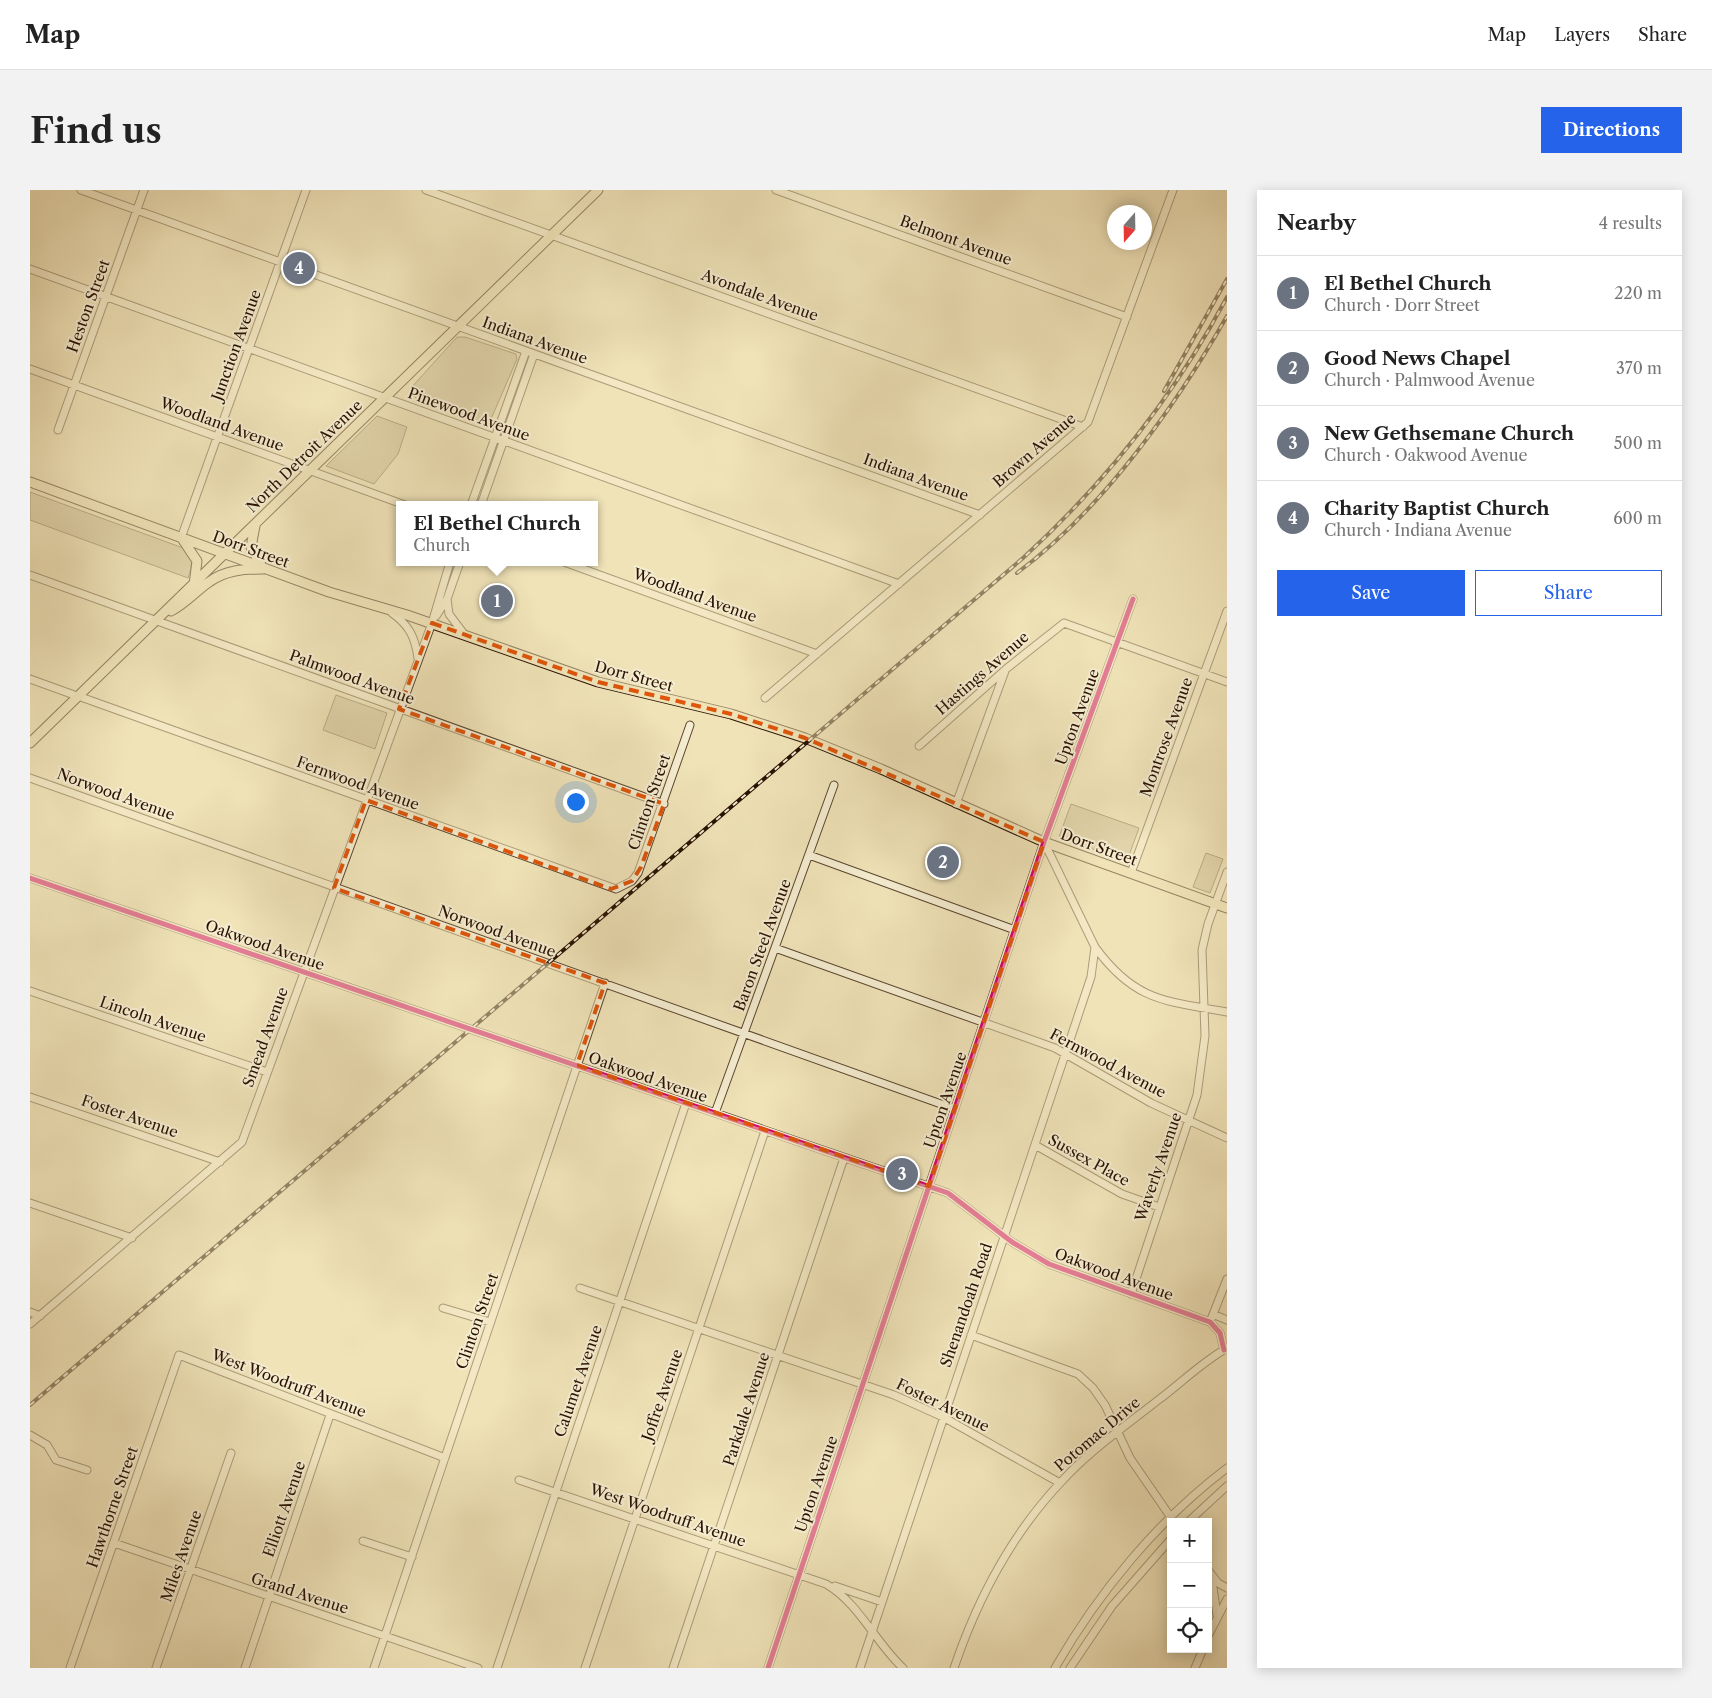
<!DOCTYPE html>
<meta charset="utf-8">
<style>
body{margin:0;font-family:"Libre Caslon Text",serif;background:#f2f2f2;color:#222}
.controls{position:absolute;right:15px;bottom:15px;display:grid;overflow:hidden;border-radius:0px;box-shadow:0 2px 12px #0003}
.controls button{width:45px;height:45px;display:grid;place-items:center;padding:0;border:0;border-bottom:1px solid #e0e0e0;background:#fff;color:#222;font:25px sans-serif}
.compass{position:absolute;left:1077px;top:15px;width:45px;height:45px;border-radius:50%;background:#fff;box-shadow:0 2px 12px #0003;rotate:200deg}
.you{position:absolute;left:545px;top:611px;width:18px;height:18px;margin:-12px;border:4px solid #fff;border-radius:50%;background:#1a73e8;box-shadow:0 0 0 8px #1a73e833}
.badge{display:grid;place-items:center;width:32px;height:32px;border-radius:50%;background:#2563eb;color:#fff;font-size:16px;font-weight:700}
.pin{position:absolute;translate:-50% -50%;border:2px solid #fff;box-shadow:0 1px 5px #0006}
.popup{position:absolute;left:366px;top:311px;width:202px;height:65px;box-sizing:border-box;display:grid;place-content:center;border-radius:0px;background:#fff;filter:drop-shadow(0 1px 4px #0005);font-size:16px;white-space:nowrap;color:#767676}
.popup b{font-size:19px;color:#222}
.popup::after{content:'';position:absolute;left:50%;top:100%;margin-left:-10px;border:10px solid transparent;border-top-color:#fff}
.list{margin:0;padding:0;list-style:none}
h2{display:flex;justify-content:space-between;align-items:center;height:65px;margin:0;padding:0 20px;font-size:21px}
h2 small{font-size:16px;font-weight:400;color:#767676}
.list li{display:grid;grid-template-columns:32px 1fr auto;gap:15px;align-items:center;box-sizing:border-box;height:75px;padding:0 20px;border-top:1px solid #e0e0e0}
.list b{display:block;font-size:19px;white-space:nowrap}
.list p{margin:0;font-size:16px;white-space:nowrap;color:#767676}
.list em{font-size:16px;font-style:normal;color:#767676}
.actions{display:flex;gap:10px;padding:15px 20px}
.actions a{flex:1;padding:11px 0;border:1px solid #2563eb;border-radius:0px;text-align:center;font-size:18px;color:#2563eb}
.actions .main{background:#2563eb;color:#fff}
.icon{flex:none;width:28px;height:28px;fill:none;stroke:currentColor;stroke-width:2;stroke-linecap:round;stroke-linejoin:round}
.map{position:relative;flex:none;width:1197px;height:1478px;overflow:hidden;border-radius:0px}
header{display:flex;align-items:center;gap:30px;box-sizing:border-box;height:70px;padding:0 25px;background:#fff;border-bottom:1px solid #e0e0e0}
header strong{font-size:24px}
nav{display:flex;gap:28px;margin-inline-start:auto;font-size:18px}
.intro{display:flex;align-items:center;justify-content:space-between;box-sizing:border-box;height:120px;padding:0 30px}
h1{margin:0;font-size:35px}
.button{padding:12px 22px;border-radius:0px;background:#2563eb;color:#fff;font-size:18px;font-weight:700}
main{display:flex;gap:30px;padding:0 30px}
aside{flex:1;background:#fff;border-radius:0px;box-shadow:0 2px 12px #0003}
.map>svg:first-child{display:block}
</style>
<header>
<strong>Map</strong>
<nav><a>Map</a><a>Layers</a><a>Share</a></nav>
</header>
<div class="intro"><h1>Find us</h1><a class="button">Directions</a></div>
<main>
<div class="map">
<svg width="1197" height="1478" viewBox="0 0 1197 1478">
<rect width="100%" height="100%" fill="#f0e3b8"/>
<filter id="stains"><feTurbulence type="fractalNoise" baseFrequency=".004" numOctaves="4"/><feColorMatrix values="0 0 0 0 .2 0 0 0 0 .09 0 0 0 0 .02 0 0 0 .5 -.17"/></filter>
<radialGradient id="worn" r=".72"><stop offset=".6" stop-color="#630" stop-opacity="0"/><stop offset="1" stop-color="#630" stop-opacity=".3"/></radialGradient>
<!-- green -->
<path fill="#cebf99" stroke="#7b684c" d="M427 147H435L486 164 487 169 458 236 387 210 380 199Z
M347 226 377 237 368 264 344 294 296 276Z
M0 302 156 359C164 369 162 376 158 388L0 330Z
M306 505 357 523 345 559 293 540Z
M1041 614 1109 638 1097 671 1029 647Z
M1176 663 1193 669 1180 703 1163 697Z"/>
<g fill="none" stroke-linecap="round" stroke-linejoin="round">
<defs>
<path id="minor" d="M51 0 950 325
M396 0 1053 237
M746 0 1097 127
M0 79 869 394
M0 179 375 315
M28 240 114 0
M441 315 496 161
M451 315 504 164
M151 348 276 0
M534 372 787 464
M0 385 634 614
M417 409 419 424 434 444
M362 423C379 435 385 447 388 468
M406 426 417 409 430 372
M0 489 47 506
M48 506 586 699 602 691 608 683 660 535
M735 508 1058 232 1143 0
M889 556 976 479 1034 433 1197 492
M0 588 925 919
M926 614 975 481
M779 665 985 740
M1101 683 1197 421
M0 688 918 1003 982 1052 1019 1074 1180 1132 1190 1143 1194 1160
M1065 757C1105 812 1136 811 1197 822
M745 758 1025 858 1121 913 1197 948
M0 801 237 882
M0 907 190 972
M685 923 804 595
M1005 955 1092 1004 1129 1017
M0 1013 102 1048
M550 1098 864 1205 913 1227 1030 1293
M1101 1104 1167 905 1175 846 1172 760 1178 734 1197 682
M413 1118 460 1132
M0 1122 10 1126
M1185 1125 1197 1130
M1180 1132 1197 1089
M0 1134 212 952 402 433 420 372
M941 1145 1048 1184 1063 1198 1075 1215 1100 1268 1144 1332
M0 1245 17 1255 26 1270 57 1280
M489 1290 796 1394C829 1413 845 1452 873 1478
M1158 1332 1197 1296
M333 1351 382 1367
M84 1353 448 1478
M1178 1380 1188 1393 1197 1398
M1181 1384 1187 1425
M805 1396 852 1412
M1178 1446 1197 1409
M40 1478 149 1165 415 1268
M126 1478 201 1263
M215 1478 300 1225
M344 1478 575 793
M467 1478 656 913
M555 1478 735 941
M643 1478 814 968
M738 1478 1014 652 1103 409
M830 1478 1061 787 1065 757 1014 652
M924 1478C947 1410 981 1345 1031 1292 1059 1261 1094 1237 1127 1211 1150 1194 1172 1172 1197 1158
M1025 1478C1068 1403 1128 1330 1197 1278
M1040 1478 1082 1416 1141 1349
M1165 1478 1173 1459"/>
<path id="major" d="M0 292 299 402 377 425 568 492 701 524 775 548 851 579 1014 652 1197 718
M225 336 221 357 232 377
M153 350 167 371 164 395
M141 421C156 413 166 401 179 392 195 380 214 379 233 379
M0 553 568 0"/>
</defs>
<!-- minor casing -->
<use href="#minor" stroke="#5a462e" stroke-width="9"/>
<!-- major casing -->
<use href="#major" stroke="#281100" stroke-width="11"/>
<!-- minor -->
<use href="#minor" stroke="#f5edd1" stroke-width="7"/>
<!-- major -->
<use href="#major" stroke="#f0e3b8" stroke-width="9"/>
<defs>
<path id="rail" d="M1134 201 1197 89
M987 383C1071 321 1146 216 1197 126
M0 1215 993 368C1076 292 1144 207 1197 107"/>
</defs>
<!-- rail casing -->
<use href="#rail" stroke="#281100" stroke-width="4"/>
<!-- rail -->
<use href="#rail" stroke="#f5edd1" stroke-width="2" stroke-dasharray="5.5" stroke-linecap="butt"/>
<defs>
<path id="cycleway" d="M0 688 918 1003 982 1052 1019 1074 1180 1132 1190 1143 1194 1160
M738 1478 1014 652 1103 409"/>
</defs>
<!-- cycleway casing -->
<use href="#cycleway" stroke="#f5edd1" stroke-width="8"/>
<!-- cycleway -->
<use href="#cycleway" stroke="#d6006c" stroke-width="5"/>
</g>
<!-- marked area -->
<path d="M0 0H1197V1478H0ZM402 433 568 492 701 524 775 548 1014 652 899 996 547 875 575 793 304 698 336 610 581 699 602 691 611 677 634 614 369 519Z" fill="#f0e3b8" fill-opacity=".55" fill-rule="evenodd"/>
<path fill="none" stroke="#de550b" stroke-width="4" stroke-dasharray="10 6" stroke-linejoin="round" d="M402 433 568 492 701 524 775 548 1014 652 899 996 547 875 575 793 304 698 336 610 581 699 602 691 611 677 634 614 369 519Z"/>
<g text-anchor="middle" dominant-baseline="central" stroke-width="4" stroke-linejoin="round" paint-order="stroke">
<!-- street labels -->
<g font-size="15" fill="#281100" stroke="#f5edd1">
<text transform="translate(926 50) rotate(20)">Belmont Avenue</text>
<text transform="translate(730 105) rotate(20)">Avondale Avenue</text>
<text transform="translate(58 116) rotate(-70)">Heston Street</text>
<text transform="translate(505 150) rotate(20)">Indiana Avenue</text>
<text transform="translate(206 155) rotate(-70)">Junction Avenue</text>
<text transform="translate(439 224) rotate(20)">Pinewood Avenue</text>
<text transform="translate(192 234) rotate(20)">Woodland Avenue</text>
<text transform="translate(1004 260) rotate(-41)">Brown Avenue</text>
<text transform="translate(274 266) rotate(-44)">North Detroit Avenue</text>
<text transform="translate(886 287) rotate(20)">Indiana Avenue</text>
<text transform="translate(221 359) rotate(20)">Dorr Street</text>
<text transform="translate(665 405) rotate(20)">Woodland Avenue</text>
<text transform="translate(952 483) rotate(-41)">Hastings Avenue</text>
<text transform="translate(604 486) rotate(15)">Dorr Street</text>
<text transform="translate(322 487) rotate(20)">Palmwood Avenue</text>
<text transform="translate(1047 527) rotate(-70)">Upton Avenue</text>
<text transform="translate(1136 547) rotate(-70)">Montrose Avenue</text>
<text transform="translate(328 593) rotate(20)">Fernwood Avenue</text>
<text transform="translate(86 604) rotate(20)">Norwood Avenue</text>
<text transform="translate(619 612) rotate(-71)">Clinton Street</text>
<text transform="translate(1069 657) rotate(20)">Dorr Street</text>
<text transform="translate(467 741) rotate(20)">Norwood Avenue</text>
<text transform="translate(235 755) rotate(19)">Oakwood Avenue</text>
<text transform="translate(732 755) rotate(-70)">Baron Steel Avenue</text>
<text transform="translate(123 829) rotate(19)">Lincoln Avenue</text>
<text transform="translate(235 847) rotate(-70)">Smead Avenue</text>
<text transform="translate(1078 873) rotate(28)">Fernwood Avenue</text>
<text transform="translate(618 887) rotate(19)">Oakwood Avenue</text>
<text transform="translate(915 910) rotate(-71)">Upton Avenue</text>
<text transform="translate(100 926) rotate(19)">Foster Avenue</text>
<text transform="translate(1059 970) rotate(29)">Sussex Place</text>
<text transform="translate(1128 977) rotate(-71)">Waverly Avenue</text>
<text transform="translate(1084 1084) rotate(20)">Oakwood Avenue</text>
<text transform="translate(936 1115) rotate(-71)">Shenandoah Road</text>
<text transform="translate(447 1131) rotate(-71)">Clinton Street</text>
<text transform="translate(548 1191) rotate(-71)">Calumet Avenue</text>
<text transform="translate(259 1193) rotate(21)">West Woodruff Avenue</text>
<text transform="translate(632 1205) rotate(-71)">Joffre Avenue</text>
<text transform="translate(913 1215) rotate(26)">Foster Avenue</text>
<text transform="translate(716 1219) rotate(-72)">Parkdale Avenue</text>
<text transform="translate(1067 1244) rotate(-40)">Potomac Drive</text>
<text transform="translate(786 1294) rotate(-71)">Upton Avenue</text>
<text transform="translate(82 1317) rotate(-71)">Hawthorne Street</text>
<text transform="translate(254 1319) rotate(-71)">Elliott Avenue</text>
<text transform="translate(638 1325) rotate(19)">West Woodruff Avenue</text>
<text transform="translate(151 1366) rotate(-71)">Miles Avenue</text>
<text transform="translate(270 1403) rotate(18)">Grand Avenue</text>
</g>
</g>
<rect width="100%" height="100%" filter="url(#stains)"/>
<rect width="100%" height="100%" fill="url(#worn)"/>
</svg>
<div class="controls">
<button>+</button>
<button>−</button>
<button><svg class="icon" aria-label="locate" viewBox="0 0 24 24"><circle cx="12" cy="12" r="6"/><path d="M12 2v4M12 18v4M2 12h4M18 12h4"/></svg></button>
</div>
<svg class="compass" viewBox="-18 -18 36 36"><path d="M0-13l5 13h-10z" fill="#e53935"/><path d="M0 13l5-13h-10z" fill="#767676"/></svg>
<div class="you"></div>
<div class="pin badge" style="left:467px;top:411px;background:#6b7280">1</div>
<div class="popup"><b>El Bethel Church</b>Church</div>
<div class="pin badge" style="left:913px;top:672px;background:#6b7280">2</div>
<div class="pin badge" style="left:872px;top:984px;background:#6b7280">3</div>
<div class="pin badge" style="left:269px;top:78px;background:#6b7280">4</div>
</div>
<aside>
<h2>Nearby<small>4 results</small></h2>
<ul class="list">
<li><span class="badge" style="background:#6b7280">1</span><div><b>El Bethel Church</b><p>Church · Dorr Street</p></div><em>220 m</em></li>
<li><span class="badge" style="background:#6b7280">2</span><div><b>Good News Chapel</b><p>Church · Palmwood Avenue</p></div><em>370 m</em></li>
<li><span class="badge" style="background:#6b7280">3</span><div><b>New Gethsemane Church</b><p>Church · Oakwood Avenue</p></div><em>500 m</em></li>
<li><span class="badge" style="background:#6b7280">4</span><div><b>Charity Baptist Church</b><p>Church · Indiana Avenue</p></div><em>600 m</em></li>
</ul>
<div class="actions"><a class="main">Save</a><a>Share</a></div>
</aside>
</main>
